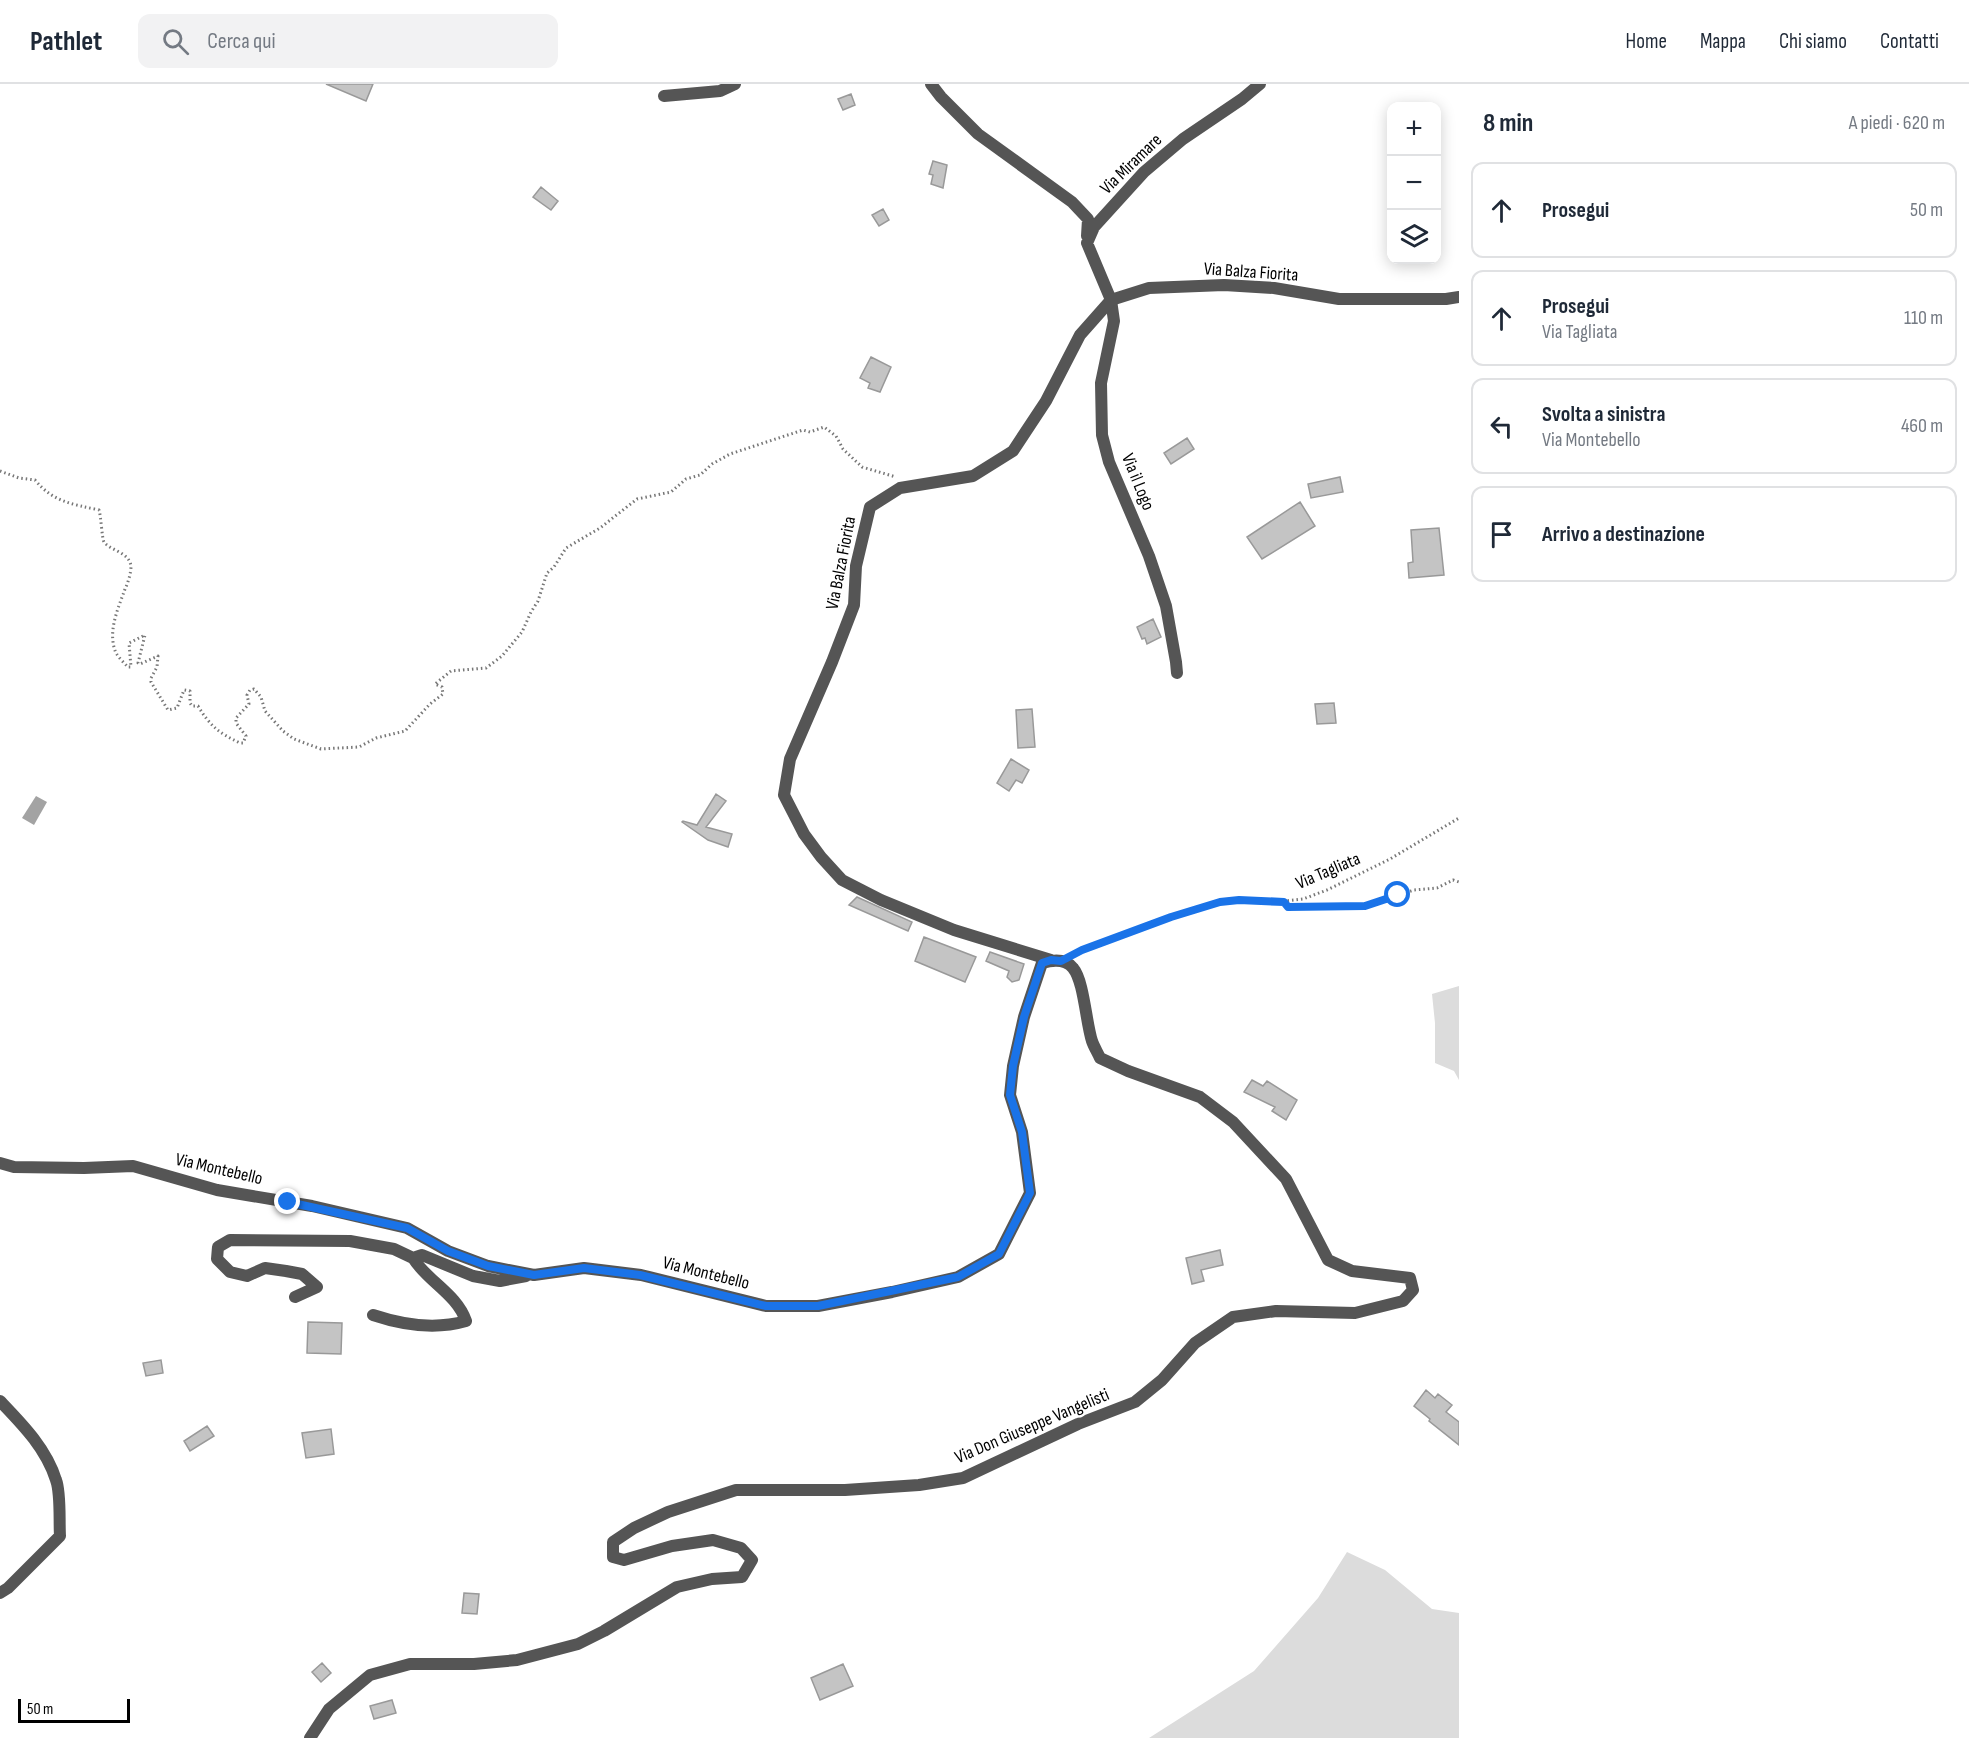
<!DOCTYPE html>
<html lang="it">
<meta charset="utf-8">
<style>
body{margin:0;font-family:"Sofia Sans Condensed",sans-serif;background:#f2f2f3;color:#1f2937}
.controls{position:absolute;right:18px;top:18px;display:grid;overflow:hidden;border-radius:12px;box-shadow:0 3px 15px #0003}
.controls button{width:54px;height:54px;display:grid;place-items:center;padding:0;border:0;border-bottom:2px solid #e0e1e3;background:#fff;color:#1f2937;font:30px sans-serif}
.scale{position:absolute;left:18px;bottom:15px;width:112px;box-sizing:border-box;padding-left:6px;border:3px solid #000;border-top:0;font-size:16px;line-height:21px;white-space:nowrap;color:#000;-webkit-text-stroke:4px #fff;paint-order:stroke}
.stop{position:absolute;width:18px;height:18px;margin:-14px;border:4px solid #1a73e8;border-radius:50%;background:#fff}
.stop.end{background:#1a73e8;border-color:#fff;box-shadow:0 2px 6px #0008}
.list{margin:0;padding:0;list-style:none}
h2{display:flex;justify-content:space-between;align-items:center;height:78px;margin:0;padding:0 24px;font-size:26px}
h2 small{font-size:20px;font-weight:400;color:#747a83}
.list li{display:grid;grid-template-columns:39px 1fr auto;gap:18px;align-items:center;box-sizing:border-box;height:96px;margin:0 12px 12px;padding:0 12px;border:2px solid #e0e1e3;border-radius:12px}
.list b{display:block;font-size:22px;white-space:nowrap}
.list p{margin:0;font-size:20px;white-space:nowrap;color:#747a83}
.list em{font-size:20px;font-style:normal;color:#747a83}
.icon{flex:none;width:33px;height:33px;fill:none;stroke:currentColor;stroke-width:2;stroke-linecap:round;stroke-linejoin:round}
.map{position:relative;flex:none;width:1459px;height:1654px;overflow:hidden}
header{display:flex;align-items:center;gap:36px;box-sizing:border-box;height:84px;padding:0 30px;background:#fff;border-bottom:2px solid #e0e1e3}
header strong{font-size:28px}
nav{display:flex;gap:33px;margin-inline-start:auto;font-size:21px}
.search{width:420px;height:54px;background:#f2f2f3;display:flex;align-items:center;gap:15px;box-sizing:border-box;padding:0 21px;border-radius:12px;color:#747a83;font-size:22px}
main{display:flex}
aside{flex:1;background:#fff}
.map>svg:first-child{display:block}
</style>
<header>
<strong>Pathlet</strong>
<div class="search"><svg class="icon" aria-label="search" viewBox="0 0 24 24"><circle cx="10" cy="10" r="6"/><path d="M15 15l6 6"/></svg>Cerca qui</div>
<nav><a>Home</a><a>Mappa</a><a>Chi siamo</a><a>Contatti</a></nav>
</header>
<main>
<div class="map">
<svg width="1459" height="1654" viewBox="0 0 1459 1654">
<rect width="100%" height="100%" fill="#fff"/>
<!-- green -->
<path fill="#dcdcdc" d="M1459 902V996L1454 987 1435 979V939L1432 910Z
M1347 1468 1385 1486 1432 1525 1459 1529V1654H1149L1254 1587 1318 1514Z"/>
<!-- water -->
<path fill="#a3a3a3" d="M36 712 47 718 34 741 22 734Z"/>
<!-- building -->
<path fill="#c4c4c4" stroke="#999" stroke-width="1.5" d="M326 0H373L366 17Z
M851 10 855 21 843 26 838 15Z
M933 77 947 81 943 104 931 100 933 91 929 90Z
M541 103 558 117 551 126 533 113Z
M883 125 889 136 879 142 872 131Z
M871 273 891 283 880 308 868 304 870 299 860 294Z
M1187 354 1194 365 1171 380 1164 369Z
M1340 393 1343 408 1311 414 1308 400Z
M1300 418 1315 442 1262 475 1247 453Z
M1439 444 1444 491 1409 494 1408 479 1413 478 1411 446Z
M1153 535 1161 553 1147 560 1145 554 1142 555 1137 543Z
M1334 619 1336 639 1317 640 1315 620Z
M1032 625 1035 663 1018 664 1016 626Z
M1011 675 1029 686 1022 699 1016 696 1009 707 997 699Z
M716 710 726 717 706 743 732 750 728 763 708 756 682 738 683 737 697 741Z
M857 813 912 838 908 847 849 821Z
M924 853 976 873 965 898 915 877Z
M990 868 1024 880 1019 896 1012 898 1007 893 1009 887 986 877Z
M1252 996 1263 1002 1267 997 1297 1016 1286 1036 1272 1027 1275 1023 1244 1008Z
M1220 1166 1223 1181 1201 1186 1204 1197 1192 1200 1186 1174Z
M308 1238 342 1239 341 1270 307 1269Z
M161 1276 163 1289 146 1292 143 1279Z
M1426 1306 1435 1314 1438 1310 1452 1321 1446 1328 1459 1338V1361L1429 1337 1430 1335 1414 1322Z
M207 1342 214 1352 190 1367 184 1357Z
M331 1345 334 1370 306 1374 302 1349Z
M464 1509 479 1510 477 1530 462 1529Z
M322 1579 331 1589 321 1598 312 1588Z
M843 1580 853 1602 820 1616 811 1594Z
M392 1616 396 1629 374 1635 370 1622Z"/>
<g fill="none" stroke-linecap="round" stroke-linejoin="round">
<!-- path -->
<path stroke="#777" stroke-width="3" stroke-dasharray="1.5 3" stroke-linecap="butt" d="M0 387 19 394 35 396C53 418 72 420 99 426 101 432 102 455 104 458 111 467 129 468 131 482 131 489 128 499 125 505 118 525 107 548 116 569 119 574 124 579 128 583H131L129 559 145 551 138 579 140 580 158 572 157 583 151 594V598L168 626 177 624 184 606 190 607V619L192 622H198C210 642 219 649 240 659H243L246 652 236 639V634L249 620 247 611 250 606 254 605 261 613 265 627 283 647 294 655 321 665 359 663 376 654 405 647 430 620 443 610 442 603 435 600 451 587 486 584 502 572 522 548 531 528 538 517 547 489 554 483 566 464 600 444 637 415 671 408 686 395 700 391 712 380 730 370 803 346 810 348 824 343 836 352 843 365 862 383 896 393
M1284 818 1289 823 1365 822 1414 806 1437 804 1453 796 1459 798
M1076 869 1171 833 1220 818 1238 816 1284 817 1303 815 1327 806 1390 775 1459 734"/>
<!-- minor -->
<path stroke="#555" stroke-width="12" d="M931 0 941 13 978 50 1072 118 1088 135 1087 152
M664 12 720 7 735 0
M1177 589 1176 578 1166 522 1149 472 1109 378 1102 351 1101 299 1114 237 1111 216 1087 159 1094 143 1144 88 1183 55 1242 15 1260 0
M0 1079 14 1083 84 1084 133 1082 217 1106 312 1122 407 1144 448 1167 488 1182 534 1191 584 1184 641 1191 766 1222H818L892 1208 958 1193 999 1170 1030 1109 1022 1048 1010 1011 1013 982 1024 933 1042 879
M295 1213 317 1203 302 1190 286 1187 265 1184 247 1192 230 1188 217 1175 218 1163 230 1156 350 1157 394 1165 413 1174 422 1171 473 1192 500 1197 526 1192
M373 1231C403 1241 435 1246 466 1237 457 1210 427 1197 413 1174
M0 1317C22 1340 46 1364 56 1396 61 1409 59 1437 60 1452L8 1504 0 1509"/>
<!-- tertiary -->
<path stroke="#555" stroke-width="12" d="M1051 876 954 846 881 816 842 796 821 773 804 750 784 711 790 675 832 578 854 521 856 482 870 423 900 404 973 392 1013 367 1046 317 1080 251 1111 216 1149 204 1224 201 1274 204 1339 215H1446L1459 213
M310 1654 329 1625 370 1591 410 1580H474L517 1576 578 1560 604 1547 677 1503 712 1495 742 1493 752 1476 741 1464 713 1456 672 1462 624 1476 613 1473V1458L634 1444 668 1428 736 1406H845L919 1401 963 1394 1078 1340 1135 1318 1162 1296 1195 1259 1233 1233 1276 1227 1355 1229 1403 1217 1413 1206 1410 1194 1352 1187 1328 1176 1286 1095 1233 1038 1200 1013 1128 987 1100 974C1098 969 1094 963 1092 957 1086 939 1084 897 1073 884 1065 874 1052 876 1042 879"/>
</g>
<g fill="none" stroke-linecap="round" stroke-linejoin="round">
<!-- route -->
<path stroke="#1a73e8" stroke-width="8" d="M288 1118 407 1144 448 1167 488 1182 534 1191 584 1184 640 1191 766 1222H818L958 1193 999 1170 1030 1109 1022 1048 1010 1011 1013 982 1024 933 1042 879 1051 876 1061 877 1082 866 1171 833 1220 818 1239 816 1284 818 1288 823 1365 822 1398 811"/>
</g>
<g text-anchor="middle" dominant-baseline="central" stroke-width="4.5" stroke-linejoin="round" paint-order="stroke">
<!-- street labels -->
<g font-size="18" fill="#000" stroke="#fff">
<text transform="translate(1131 80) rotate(-44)">Via Miramare</text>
<text transform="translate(1251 188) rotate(4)">Via Balza Fiorita</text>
<text transform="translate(1138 398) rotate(68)">Via il Logo</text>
<text transform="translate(841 479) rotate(-79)">Via Balza Fiorita</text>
<text transform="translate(1328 787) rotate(-23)">Via Tagliata</text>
<text transform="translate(219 1085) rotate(13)">Via Montebello</text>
<text transform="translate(706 1189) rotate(14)">Via Montebello</text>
<text transform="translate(1032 1342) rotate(-23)">Via Don Giuseppe Vangelisti</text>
</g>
</g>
</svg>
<div class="controls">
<button>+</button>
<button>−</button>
<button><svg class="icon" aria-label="layers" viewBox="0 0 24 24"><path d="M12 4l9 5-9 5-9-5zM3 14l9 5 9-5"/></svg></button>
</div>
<div class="scale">50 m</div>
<div class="stop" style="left:1398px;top:811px"></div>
<div class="stop end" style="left:288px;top:1118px"></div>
</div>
<aside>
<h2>8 min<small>A piedi · 620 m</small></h2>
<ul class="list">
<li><svg class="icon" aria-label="ahead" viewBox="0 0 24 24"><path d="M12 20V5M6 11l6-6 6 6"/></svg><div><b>Prosegui</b></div><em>50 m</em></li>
<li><svg class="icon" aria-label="ahead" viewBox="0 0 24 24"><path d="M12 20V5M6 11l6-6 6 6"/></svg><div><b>Prosegui</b><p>Via Tagliata</p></div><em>110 m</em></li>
<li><svg class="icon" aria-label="left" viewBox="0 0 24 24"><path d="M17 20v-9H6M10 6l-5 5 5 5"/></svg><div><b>Svolta a sinistra</b><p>Via Montebello</p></div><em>460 m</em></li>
<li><svg class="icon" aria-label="arrive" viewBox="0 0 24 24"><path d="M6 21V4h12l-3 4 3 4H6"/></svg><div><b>Arrivo a destinazione</b></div></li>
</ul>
</aside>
</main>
